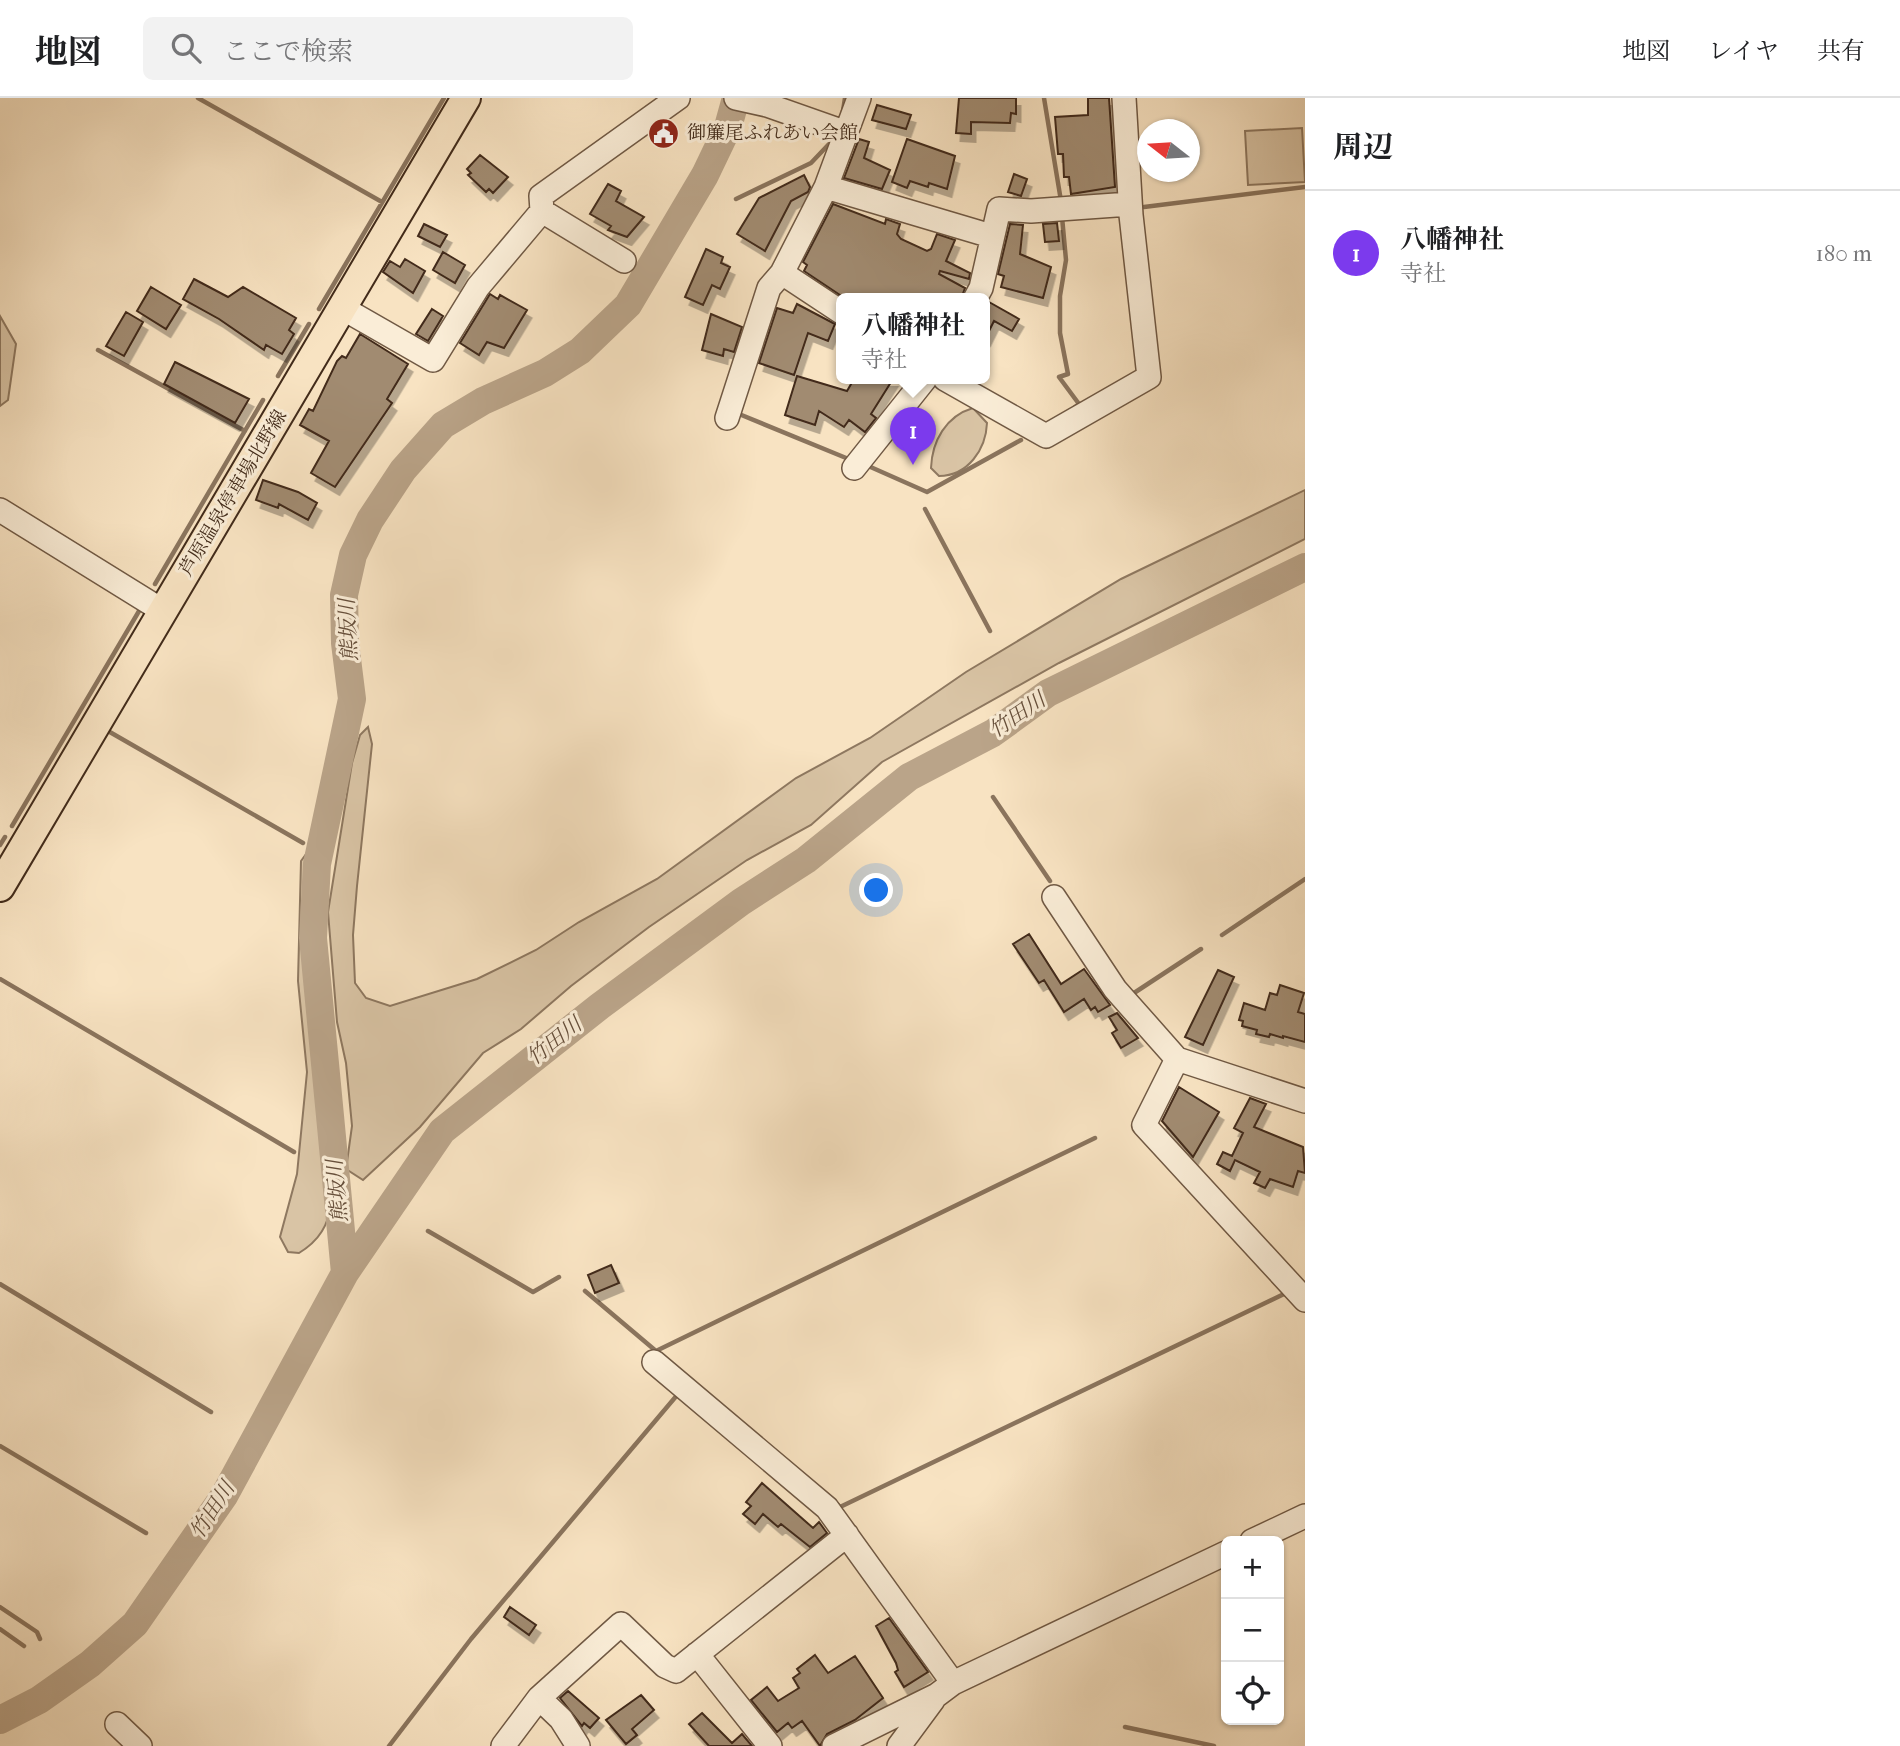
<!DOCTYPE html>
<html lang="ja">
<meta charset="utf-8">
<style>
body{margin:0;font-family:"IM FELL French Canon","Noto Serif JP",serif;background:#f2f2f2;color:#202124}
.controls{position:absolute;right:21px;bottom:21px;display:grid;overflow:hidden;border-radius:10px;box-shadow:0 2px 5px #0004}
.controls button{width:63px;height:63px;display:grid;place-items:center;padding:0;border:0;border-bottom:2px solid #e0e0e0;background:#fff;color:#202124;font:35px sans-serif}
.compass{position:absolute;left:1137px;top:21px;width:63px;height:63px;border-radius:50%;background:#fff;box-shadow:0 2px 5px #0004;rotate:287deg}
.you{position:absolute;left:877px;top:793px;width:24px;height:24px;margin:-18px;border:5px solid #fff;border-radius:50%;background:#1a73e8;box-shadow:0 0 0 10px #1a73e833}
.badge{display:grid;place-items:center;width:46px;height:46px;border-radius:50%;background:#7c3aed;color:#fff;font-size:23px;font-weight:700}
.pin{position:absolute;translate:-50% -58px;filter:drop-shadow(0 2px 4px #0008)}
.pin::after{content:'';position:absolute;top:37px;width:24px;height:21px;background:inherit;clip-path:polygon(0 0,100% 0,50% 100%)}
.popup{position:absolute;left:836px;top:195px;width:154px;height:91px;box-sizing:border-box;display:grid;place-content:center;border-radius:10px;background:#fff;filter:drop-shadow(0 2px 5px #0005);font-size:23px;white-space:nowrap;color:#757577}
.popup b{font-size:26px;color:#202124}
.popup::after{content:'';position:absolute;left:50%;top:100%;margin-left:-14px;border:14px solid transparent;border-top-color:#fff}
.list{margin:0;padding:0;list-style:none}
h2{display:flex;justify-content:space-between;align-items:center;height:91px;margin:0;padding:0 28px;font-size:30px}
h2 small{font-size:23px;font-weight:400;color:#757577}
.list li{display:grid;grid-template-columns:46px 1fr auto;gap:21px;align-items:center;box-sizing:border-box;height:126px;padding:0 28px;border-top:2px solid #e0e0e0}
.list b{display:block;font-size:26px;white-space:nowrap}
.list p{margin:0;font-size:23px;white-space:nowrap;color:#757577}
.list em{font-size:23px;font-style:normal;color:#757577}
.icon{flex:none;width:38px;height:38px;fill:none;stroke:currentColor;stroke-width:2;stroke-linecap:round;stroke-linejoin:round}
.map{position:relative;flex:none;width:1305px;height:1648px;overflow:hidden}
header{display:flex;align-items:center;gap:42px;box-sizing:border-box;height:98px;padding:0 35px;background:#fff;border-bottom:2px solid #e0e0e0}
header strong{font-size:33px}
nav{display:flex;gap:38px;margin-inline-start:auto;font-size:24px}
.search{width:490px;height:63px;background:#f2f2f2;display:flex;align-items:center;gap:18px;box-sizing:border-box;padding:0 24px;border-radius:10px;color:#757577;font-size:26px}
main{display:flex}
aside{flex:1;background:#fff}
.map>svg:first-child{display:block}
</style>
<header>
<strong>地図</strong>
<div class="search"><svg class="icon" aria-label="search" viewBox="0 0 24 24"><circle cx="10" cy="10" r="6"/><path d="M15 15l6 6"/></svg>ここで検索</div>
<nav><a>地図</a><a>レイヤ</a><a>共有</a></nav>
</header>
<main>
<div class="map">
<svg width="1305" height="1648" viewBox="0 0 1305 1648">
<defs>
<filter id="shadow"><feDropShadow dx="4.5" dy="8" stdDeviation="0" flood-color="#0004"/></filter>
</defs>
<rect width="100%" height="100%" fill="#f8e3c2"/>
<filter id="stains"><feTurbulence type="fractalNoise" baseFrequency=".00286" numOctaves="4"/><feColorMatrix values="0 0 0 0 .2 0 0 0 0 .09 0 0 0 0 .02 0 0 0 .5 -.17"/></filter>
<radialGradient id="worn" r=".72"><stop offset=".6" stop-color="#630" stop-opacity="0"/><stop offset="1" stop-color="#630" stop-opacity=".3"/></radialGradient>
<!-- green -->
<path fill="#d9c4a5" stroke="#8e7860" stroke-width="2" d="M1302 30 1305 84 1248 87 1245 33Z
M0 218 16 246 8 302 0 308Z
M973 310 987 325C986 351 968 378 939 378L931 370C932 343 946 318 973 310Z
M1305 392V441L1059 565 882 664 811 727 747 762 649 829 571 888 521 931 483 955 420 1029 363 1082 346 1071 352 1028 346 965 337 924 328 814 352 665 360 637 368 629 372 646 357 788 353 837 355 885 366 900 390 908 477 881 536 852 579 824 657 781 796 680 870 640 966 574 1121 481Z
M309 752C319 766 307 811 308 831 310 923 322 1016 330 1107 329 1128 317 1144 299 1155L288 1154 280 1139 297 1076 307 974 298 883 301 763Z"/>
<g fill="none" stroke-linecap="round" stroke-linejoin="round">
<!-- stream -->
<path stroke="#8a745d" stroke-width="4.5" d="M198 0 382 104
M1044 0 1061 103
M843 13 845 0
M736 101 811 65 830 45
M1144 109 1305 89
M1062 119 1066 162 1060 198V235L1068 276 1059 279 1079 306 1074 310
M319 211 444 0
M98 252 245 333
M278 278 309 226
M739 316 851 362
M866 367 927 394 1021 342
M925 411 990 533
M155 486 263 302
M108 633 303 745
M993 699 1050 783
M12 728 142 508
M0 747 5 739
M1222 837 1305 781
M0 881 294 1054
M1134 895 1201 851
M428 1133 533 1194 559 1179
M0 1186 211 1314
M585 1193 656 1253 1095 1040
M0 1348 146 1435
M838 1407 840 1409 1284 1196
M0 1509 37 1534 40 1541
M0 1531 24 1548
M1125 1629 1214 1648
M389 1648 471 1541 678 1296"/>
<!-- river -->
<path stroke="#baa489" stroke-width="28" d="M345 1175 313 840 317 766 352 601 345 545 344 497 353 457 370 422 403 372 443 327 483 303 545 275 580 253 628 207 705 77 728 29 736 0
M0 1622 39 1602 90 1566 135 1526 224 1398 345 1175 442 1033 600 908 741 804 806 762 909 679 993 635 1048 595 1305 469"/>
</g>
<!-- building -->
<path fill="#a18b71" stroke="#422b1a" stroke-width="2" filter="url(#shadow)" d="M959 0H1016V16L1011 15 1010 25 971 24V36L956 35Z
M1088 0H1109L1115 89 1071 96 1069 79H1064L1063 56H1058L1055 19 1088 17Z
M877 7 911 17 906 31 872 22Z
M859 41 869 44 864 60 890 72 882 91 844 80Z
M907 41 955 58 947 91 929 85 928 89 910 83 907 90 892 84Z
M480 57 508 79 493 95 489 91 486 94 468 77 471 75 467 71Z
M1014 76 1027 81 1021 98 1008 94Z
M804 77 810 89 808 94 791 103 765 153 737 136 759 100Z
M608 86 621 93 616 103 644 119 627 139 608 132 611 128 590 116Z
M833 106 885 126 886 121 900 126 897 136 901 141 927 153 931 151 937 136 955 142 946 163 970 175 969 181 940 173 939 176 965 190 961 201H846L804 173 807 167 803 164Z
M1057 125 1059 143 1045 144 1043 126Z
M424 126 447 137 440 149 418 138Z
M1010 126 1023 127 1020 156 1051 169 1043 200 1001 189 1004 178 998 176Z
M706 151 723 159 721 165 730 169 720 191 712 187 703 207 685 199Z
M443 154 465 167 455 185 433 172Z
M405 161 425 173 413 195 383 174 390 163 400 169Z
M194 181 228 199 243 189 296 220 289 232 294 236 282 256 266 247 264 252 219 221 183 201Z
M151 189 181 207 166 231 137 213Z
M490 196 498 201 500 197 527 212 504 250 487 244 479 257 460 245Z
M989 204 1019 221 1012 233 994 223 985 241V211Z
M797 206 835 226 828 243 808 235 794 277 759 265 777 210 793 215Z
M432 211 443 218 428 243 416 236Z
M126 214 143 224 124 258 106 248Z
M711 216 742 229 734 254 724 251 723 258 702 252Z
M360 236 408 266 387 301 392 305 335 389 311 375 329 343 300 327 309 311 313 313 337 263 342 258 346 260Z
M175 264 249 301 235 325 164 286Z
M797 278 847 293 854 281H893L871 316 876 320 865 334 849 322 844 329 819 313 815 327 785 317Z
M263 382 298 394 317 405 308 422 279 406 278 410 256 402Z
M1029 836 1061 886 1084 871 1110 907 1098 914 1095 909 1091 912 1084 901 1064 914 1044 882 1039 885 1013 846Z
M1218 872 1234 879 1203 947 1185 939Z
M1280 887 1304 895 1298 914 1305 916V944L1283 938V940L1270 936 1269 939 1256 936 1257 932 1242 928 1243 923 1239 922 1244 905 1265 912 1270 895 1277 897Z
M1117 915 1138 940 1121 950 1112 935 1117 932 1109 919Z
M1179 989 1219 1014 1193 1059 1162 1023Z
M1250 1000 1266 1006 1254 1029 1303 1049 1305 1075 1298 1073 1293 1089 1270 1081 1265 1090 1254 1085 1260 1074 1235 1062 1230 1073 1217 1066 1223 1054 1232 1058 1243 1035 1234 1030Z
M611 1167 619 1185 595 1195 588 1177Z
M762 1385 813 1430 819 1424 827 1435 810 1449 781 1426 778 1429 763 1416 755 1426 743 1416 751 1408 746 1404Z
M510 1509 536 1527 529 1537 504 1519Z
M889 1520 928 1574 904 1589 895 1574 898 1572 896 1565 876 1528Z
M815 1557 828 1575 855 1558 883 1600 855 1622 827 1636 820 1648 802 1623 792 1630 788 1625 777 1634 751 1602 767 1589 778 1603 799 1590 793 1580 800 1575 797 1571Z
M568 1593 599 1620 590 1630 584 1625 582 1628 560 1600Z
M641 1597 654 1612 632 1631 637 1637 626 1646 606 1622Z
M702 1615 732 1645 742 1636 752 1648H709L689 1626Z"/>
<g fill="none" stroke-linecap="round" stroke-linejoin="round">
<defs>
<path id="minor" d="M736 0 767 7 844 34
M826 89 991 138
M542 113 541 98 678 0
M782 175 841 214
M975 201 981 190 999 111 1031 113 1130 106
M344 211 433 262 478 189 542 113 624 163
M945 281 1046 338 1149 279 1131 117 1124 0
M727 320 769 190 782 175 826 89 859 0
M854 370 925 281
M0 412 163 513
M1054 799 1115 891 1177 961 1305 1003
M1177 961 1144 1027 1305 1202
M654 1264 827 1410 953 1585
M1252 1443 1305 1418
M697 1556 770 1648
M539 1600 561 1621 578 1648
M117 1626 140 1648
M503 1648 539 1600 621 1526 665 1568 676 1573 847 1437
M834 1648 937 1597 953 1585 1226 1455
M899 1648 933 1602"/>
<path id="major" d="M0 789 466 0"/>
</defs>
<!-- minor casing -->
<use href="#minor" stroke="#705944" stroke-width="26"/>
<!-- major casing -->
<use href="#major" stroke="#422b1a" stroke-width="32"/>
<!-- minor -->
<use href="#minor" stroke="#faedd7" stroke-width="23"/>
<!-- major -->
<use href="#major" stroke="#f8e3c2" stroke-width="28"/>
</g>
<!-- icons -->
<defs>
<symbol id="civic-disc" viewBox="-11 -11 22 22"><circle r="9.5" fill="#8f2418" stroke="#faedd7"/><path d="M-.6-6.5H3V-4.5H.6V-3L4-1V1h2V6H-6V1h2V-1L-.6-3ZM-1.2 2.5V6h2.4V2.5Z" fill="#fff"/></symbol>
</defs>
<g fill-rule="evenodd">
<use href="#civic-disc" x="646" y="18" width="35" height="35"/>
</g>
<g text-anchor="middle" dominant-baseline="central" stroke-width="6" stroke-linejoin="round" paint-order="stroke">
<!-- poi labels -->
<g font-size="19" fill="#422b1a" stroke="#faedd7" text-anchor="start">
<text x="687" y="35">御簾尾ふれあい会館</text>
</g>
<!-- street labels -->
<g font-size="19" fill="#422b1a" stroke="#faedd7">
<text transform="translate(233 395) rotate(-59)">芦原温泉停車場北野線</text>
</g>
<!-- water labels -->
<g font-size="21" font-style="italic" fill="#664f3b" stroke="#faedd7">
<text transform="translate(348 532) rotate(-93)">熊坂川</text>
<text transform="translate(1017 617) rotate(-34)">竹田川</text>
<text transform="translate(554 943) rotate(-38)">竹田川</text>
<text transform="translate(337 1093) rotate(-95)">熊坂川</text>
<text transform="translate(212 1412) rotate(-57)">竹田川</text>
</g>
</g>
<rect width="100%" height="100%" filter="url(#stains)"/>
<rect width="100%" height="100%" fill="url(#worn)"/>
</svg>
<div class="controls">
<button>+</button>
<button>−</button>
<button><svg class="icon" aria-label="locate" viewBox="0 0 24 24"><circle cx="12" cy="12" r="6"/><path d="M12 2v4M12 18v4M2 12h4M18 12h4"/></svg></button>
</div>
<svg class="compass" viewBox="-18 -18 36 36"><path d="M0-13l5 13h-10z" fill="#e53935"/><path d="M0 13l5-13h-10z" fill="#757577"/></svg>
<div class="you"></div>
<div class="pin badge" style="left:913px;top:367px">1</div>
<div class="popup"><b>八幡神社</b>寺社</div>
</div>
<aside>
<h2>周辺<small></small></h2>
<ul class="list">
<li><span class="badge">1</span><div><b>八幡神社</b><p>寺社</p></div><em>180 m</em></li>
</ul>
</aside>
</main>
